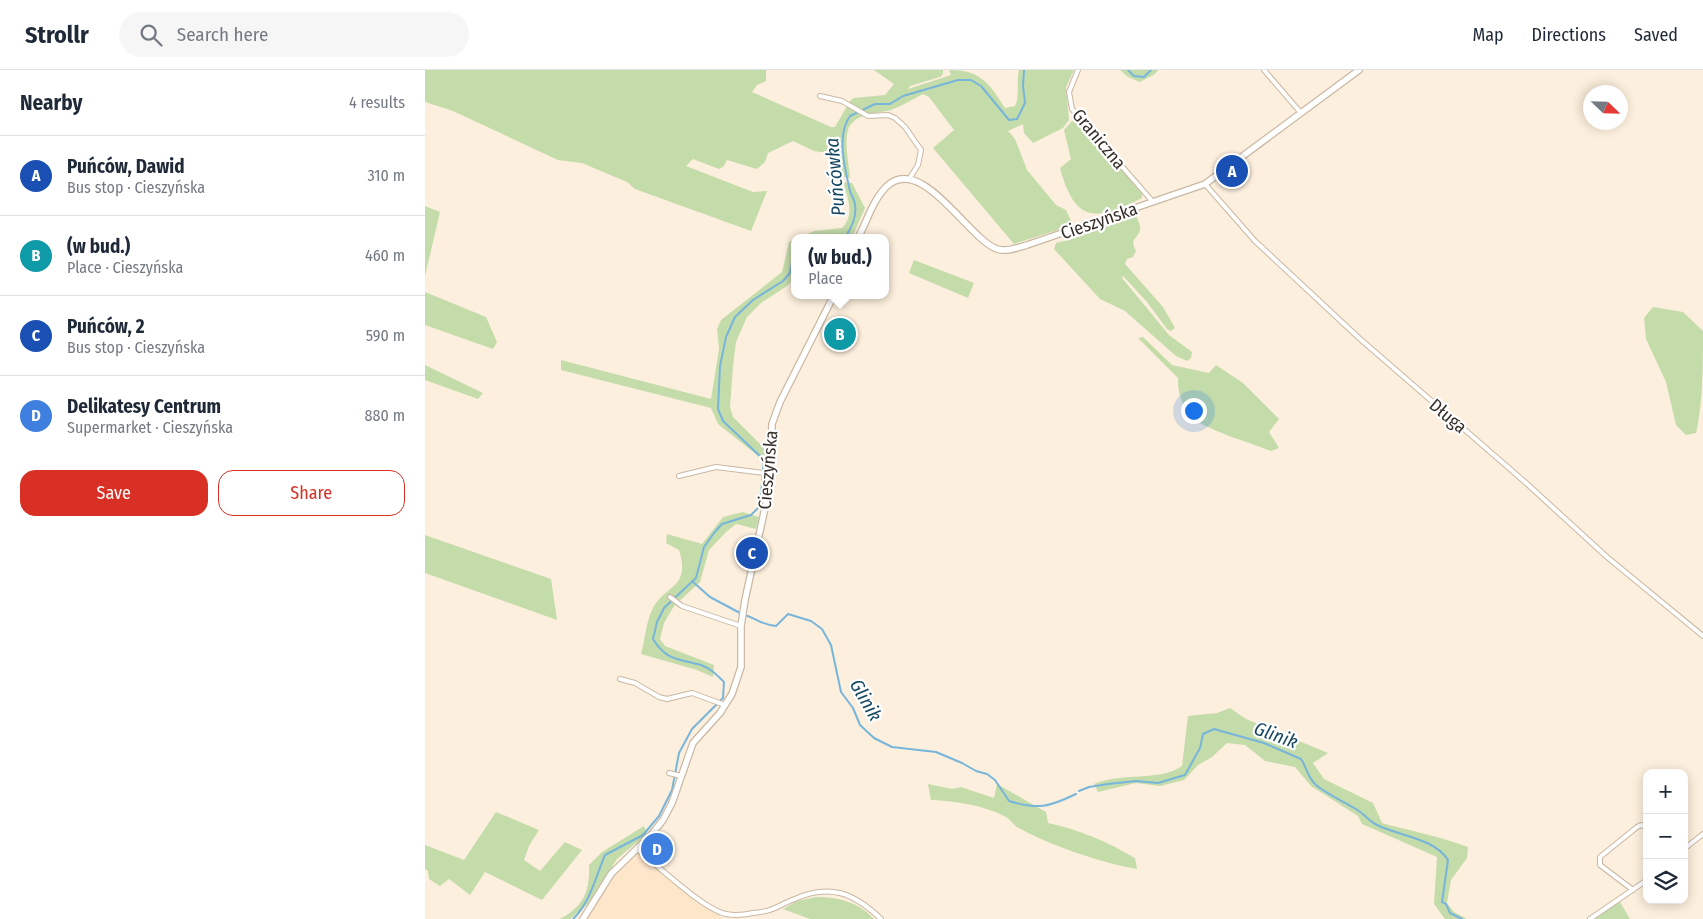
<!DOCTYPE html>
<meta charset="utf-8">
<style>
body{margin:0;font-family:"Fira Sans Condensed",sans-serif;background:#f6f6f7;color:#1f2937}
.controls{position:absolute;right:15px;bottom:15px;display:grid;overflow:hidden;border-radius:10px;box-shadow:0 2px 12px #0003}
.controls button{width:45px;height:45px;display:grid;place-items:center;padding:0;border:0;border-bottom:1px solid #e0e1e3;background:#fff;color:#1f2937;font:25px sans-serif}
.compass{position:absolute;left:1158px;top:15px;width:45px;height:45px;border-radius:50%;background:#fff;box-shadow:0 2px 12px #0003;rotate:113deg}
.you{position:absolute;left:768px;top:340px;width:18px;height:18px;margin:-12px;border:4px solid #fff;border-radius:50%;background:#1a73e8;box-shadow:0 0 0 8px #1a73e833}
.badge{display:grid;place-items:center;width:32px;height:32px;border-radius:50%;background:#d93025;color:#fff;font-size:16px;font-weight:700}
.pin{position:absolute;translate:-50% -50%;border:2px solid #fff;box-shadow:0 1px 5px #0006}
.popup{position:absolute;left:366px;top:164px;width:98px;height:65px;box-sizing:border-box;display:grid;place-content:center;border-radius:10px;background:#fff;filter:drop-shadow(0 1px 4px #0005);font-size:16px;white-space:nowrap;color:#747a83}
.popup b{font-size:19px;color:#1f2937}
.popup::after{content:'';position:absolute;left:50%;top:100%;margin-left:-10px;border:10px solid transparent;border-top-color:#fff}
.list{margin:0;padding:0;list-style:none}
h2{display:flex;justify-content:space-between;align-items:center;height:65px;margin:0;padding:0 20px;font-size:21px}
h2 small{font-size:16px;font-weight:400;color:#747a83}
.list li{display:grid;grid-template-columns:32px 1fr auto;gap:15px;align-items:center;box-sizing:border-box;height:80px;padding:0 20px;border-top:1px solid #e0e1e3}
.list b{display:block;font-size:19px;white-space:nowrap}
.list p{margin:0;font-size:16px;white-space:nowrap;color:#747a83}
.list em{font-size:16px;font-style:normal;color:#747a83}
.actions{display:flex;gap:10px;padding:15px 20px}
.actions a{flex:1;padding:11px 0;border:1px solid #d93025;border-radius:15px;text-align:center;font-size:18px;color:#d93025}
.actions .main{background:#d93025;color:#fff}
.icon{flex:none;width:28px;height:28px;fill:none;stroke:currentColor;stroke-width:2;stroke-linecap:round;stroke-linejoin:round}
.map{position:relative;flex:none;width:1278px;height:849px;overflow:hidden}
header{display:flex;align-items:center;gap:30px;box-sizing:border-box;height:70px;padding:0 25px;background:#fff;border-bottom:1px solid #e0e1e3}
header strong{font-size:24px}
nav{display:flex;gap:28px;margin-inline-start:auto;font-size:18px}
.search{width:350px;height:45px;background:#f6f6f7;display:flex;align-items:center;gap:12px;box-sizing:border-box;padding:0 18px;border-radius:28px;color:#747a83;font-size:19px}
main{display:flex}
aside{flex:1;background:#fff}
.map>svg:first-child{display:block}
</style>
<header>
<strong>Strollr</strong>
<div class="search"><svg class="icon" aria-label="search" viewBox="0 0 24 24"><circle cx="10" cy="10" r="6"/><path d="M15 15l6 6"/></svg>Search here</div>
<nav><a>Map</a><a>Directions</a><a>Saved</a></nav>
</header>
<main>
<aside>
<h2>Nearby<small>4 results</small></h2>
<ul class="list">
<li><span class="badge" style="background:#1a4fb4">A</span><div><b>Puńców, Dawid</b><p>Bus stop · Cieszyńska</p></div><em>310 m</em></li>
<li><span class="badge" style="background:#0f9aa8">B</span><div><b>(w bud.)</b><p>Place · Cieszyńska</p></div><em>460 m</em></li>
<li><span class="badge" style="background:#1a4fb4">C</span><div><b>Puńców, 2</b><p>Bus stop · Cieszyńska</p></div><em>590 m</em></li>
<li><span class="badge" style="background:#3f7fe0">D</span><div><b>Delikatesy Centrum</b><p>Supermarket · Cieszyńska</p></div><em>880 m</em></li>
</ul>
<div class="actions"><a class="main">Save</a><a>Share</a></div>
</aside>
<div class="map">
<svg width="1278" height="849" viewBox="0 0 1278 849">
<rect width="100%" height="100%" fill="#fdefdd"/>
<!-- built -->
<path fill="#fde6ca" d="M235 762 251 775 234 800 299 849H161L192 801Z"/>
<!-- green -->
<path fill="#c4dbaa" d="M0 0H341V11L332 15 327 22 406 57H410L425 31 429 28 460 25 469 14 449 0H518V4L515 7 485 16 483 19 526 5 524 0C556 0 564 13 580 38L590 36C595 26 591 12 594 0H649L641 17 644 50 638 58 608 73 599 63 598 54 583 61 590 69 602 100 631 135 641 140 648 155 589 174 508 78 529 60 504 27 498 24C488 29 477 36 466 40 451 44 424 43 422 65 420 78 424 94 425 108L417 107 413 78 411 84 389 81 368 71 343 83 340 92 332 99 302 90 299 96 294 99 268 89 261 96 328 122 342 121 326 161 210 119 202 112 157 93 133 90 28 41 0 32Z
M695 0H733L730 4 715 12 703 7Z
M648 50 661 58 717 123V128C670 152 650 153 635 98L646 89 639 60Z
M418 112 427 113 440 138 427 168H374L389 161 417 158C430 145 423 128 418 112Z
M0 136 15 142 0 206Z
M703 145H711C712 148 715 154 715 157 716 169 703 166 711 181L708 187 702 189 700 194 738 237 750 258 746 261 742 259 722 232 698 206 697 208 744 265 767 282 766 288 762 291 751 286 700 241 675 229 629 179 631 173C642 170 673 163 678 153Z
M370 169V208L362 216 336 233 322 247 311 272 308 296 305 337 308 347 341 380 343 400H338L336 391 332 385 293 354 286 338 136 300V290L286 329 294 279 292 259 296 250 357 202 364 172Z
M489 190 549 213 543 228 484 203Z
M0 222 61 247 72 272 68 279 0 255Z
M1228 237 1258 242 1278 261C1278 293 1278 334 1271 363L1261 365 1251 355 1241 312 1221 269 1219 248Z
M718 267 747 295 784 303 791 295 818 313 854 349 844 362 854 378 846 381C823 372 794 364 773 352 759 343 752 324 753 308L713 268Z
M0 295 58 323 53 329 0 310Z
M318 442 334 447 331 459 311 454 301 462 284 480 275 512 249 536 239 553 235 569 240 576 289 595 288 607 272 600 216 584C220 570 221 551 228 538 241 514 266 518 254 480L241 473 242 464 277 474 298 447Z
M0 465 126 509 132 550 0 503Z
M805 638 821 649 903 683 888 693 899 709 948 733 957 753C986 761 1014 766 1043 777L1042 788 1026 810 1022 833 1029 842 1042 849H1020L1009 834 1012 787 937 754 933 746 886 716 870 697 840 691 820 675 802 673 787 687 773 695 759 710 735 716 711 713 673 722 669 714C696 702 734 712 757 696L763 646 792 643Z
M503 714 527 719 536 717 569 728 572 714 621 742 623 753C655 760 681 771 710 788L712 799C677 793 623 775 592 757 588 754 585 749 581 747 558 735 531 731 506 730Z
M71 742 114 760 104 776 99 790 115 801 140 772 157 780 117 830 60 802 45 825 24 809 15 816 4 809 3 801 0 799V775L39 790Z
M219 756 222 764 192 789 164 833 145 849H135C159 836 165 821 164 795L177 782Z
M391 827C413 827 434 832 449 849H385L358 839 372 831Z
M1195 832 1205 849H1167L1193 833Z"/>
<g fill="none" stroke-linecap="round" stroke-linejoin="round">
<!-- stream -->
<path stroke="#77b5db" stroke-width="2" d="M703 0 709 6 719 7 726 0
M388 168H389
M420 168C426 158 432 147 430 135 430 130 426 125 425 121 420 99 411 65 425 46L450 34H465L478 26 533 10H546L556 16 584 50 592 49 600 33 598 16 599 0
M267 511 285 527 315 543
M320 545C335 550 334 554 351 556L363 544 386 551 397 559 406 575 416 622 428 638 435 655 449 668 467 677 511 682 537 693 551 701 562 704 570 710 584 731C613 740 624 737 651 724
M654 721 664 717 683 714 711 711 733 713 760 705 775 678 778 664 789 659 839 673 876 689C882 698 882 707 891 715 903 725 920 732 934 741 940 745 945 752 952 755 974 766 1009 768 1023 790L1017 832 1021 834 1025 843 1037 849
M148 849C165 833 171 806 180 785L218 765 234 746 247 720 254 683 267 659 298 628 299 612C292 605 285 598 276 595 255 589 241 591 228 569L232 552 239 538 271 508 279 477 289 463 297 454 326 445 335 436 339 390 298 351 293 339 295 296 301 267 310 247 328 230 358 211 365 203 370 178"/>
<defs>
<path id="street" d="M653 0 644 22 647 39 728 132
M839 0 876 43
M395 26 417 31 443 46 463 45 470 48 480 57 496 80 493 95 484 109
M780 114 830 171 934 268 1100 412 1182 487 1278 566
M254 406 291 397 347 404
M245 527 257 536 316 556
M195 609 210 613 234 627 242 629 267 623 300 635
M244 703 256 706
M212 779C232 795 278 839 301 844 310 846 319 845 328 843 348 841 349 838 367 830 404 813 428 822 456 849
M1259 779 1278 764
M1208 820 1175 795V787L1212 757 1216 755 1222 758
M1165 849 1222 810"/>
<path id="secondary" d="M433 168C442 151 448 130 461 117 496 82 543 169 572 179 582 182 592 178 602 175L780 114 934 0
M158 849 186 804 227 764 238 750 247 733 268 673 295 643 307 624 316 597V556L320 530 345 415 347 354 355 332 409 225"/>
</defs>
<!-- street casing -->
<use href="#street" stroke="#c9b8a3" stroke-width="6"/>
<!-- secondary casing -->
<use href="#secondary" stroke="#c9b8a3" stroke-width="8"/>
<!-- street -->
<use href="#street" stroke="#fff" stroke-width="4"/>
<!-- secondary -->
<use href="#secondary" stroke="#fff" stroke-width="5.5"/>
</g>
<g text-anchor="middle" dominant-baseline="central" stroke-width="4.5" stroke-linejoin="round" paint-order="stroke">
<!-- street labels -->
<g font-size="18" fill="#362f27" stroke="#fefefe">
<text transform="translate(674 69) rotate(50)">Graniczna</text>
<text transform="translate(674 151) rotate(-19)">Cieszyńska</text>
<text transform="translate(1023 346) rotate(40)">Długa</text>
<text transform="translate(343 400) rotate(-85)">Cieszyńska</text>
</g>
<!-- water labels -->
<g font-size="19" font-style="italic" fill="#154660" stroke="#fefefe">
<text transform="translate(410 107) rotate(-95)">Puńcówka</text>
<text transform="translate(441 630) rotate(60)">Glinik</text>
<text transform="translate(851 665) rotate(20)">Glinik</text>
</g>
</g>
</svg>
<div class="controls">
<button>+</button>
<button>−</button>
<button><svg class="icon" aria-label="layers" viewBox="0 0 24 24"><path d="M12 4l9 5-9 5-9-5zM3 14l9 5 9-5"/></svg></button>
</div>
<svg class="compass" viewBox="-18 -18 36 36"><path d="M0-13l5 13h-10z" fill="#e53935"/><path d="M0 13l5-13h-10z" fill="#747a83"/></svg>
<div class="you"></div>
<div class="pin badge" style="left:807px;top:101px;background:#1a4fb4">A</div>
<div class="pin badge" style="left:415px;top:264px;background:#0f9aa8">B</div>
<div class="popup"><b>(w bud.)</b>Place</div>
<div class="pin badge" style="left:327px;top:483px;background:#1a4fb4">C</div>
<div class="pin badge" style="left:232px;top:779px;background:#3f7fe0">D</div>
</div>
</main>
